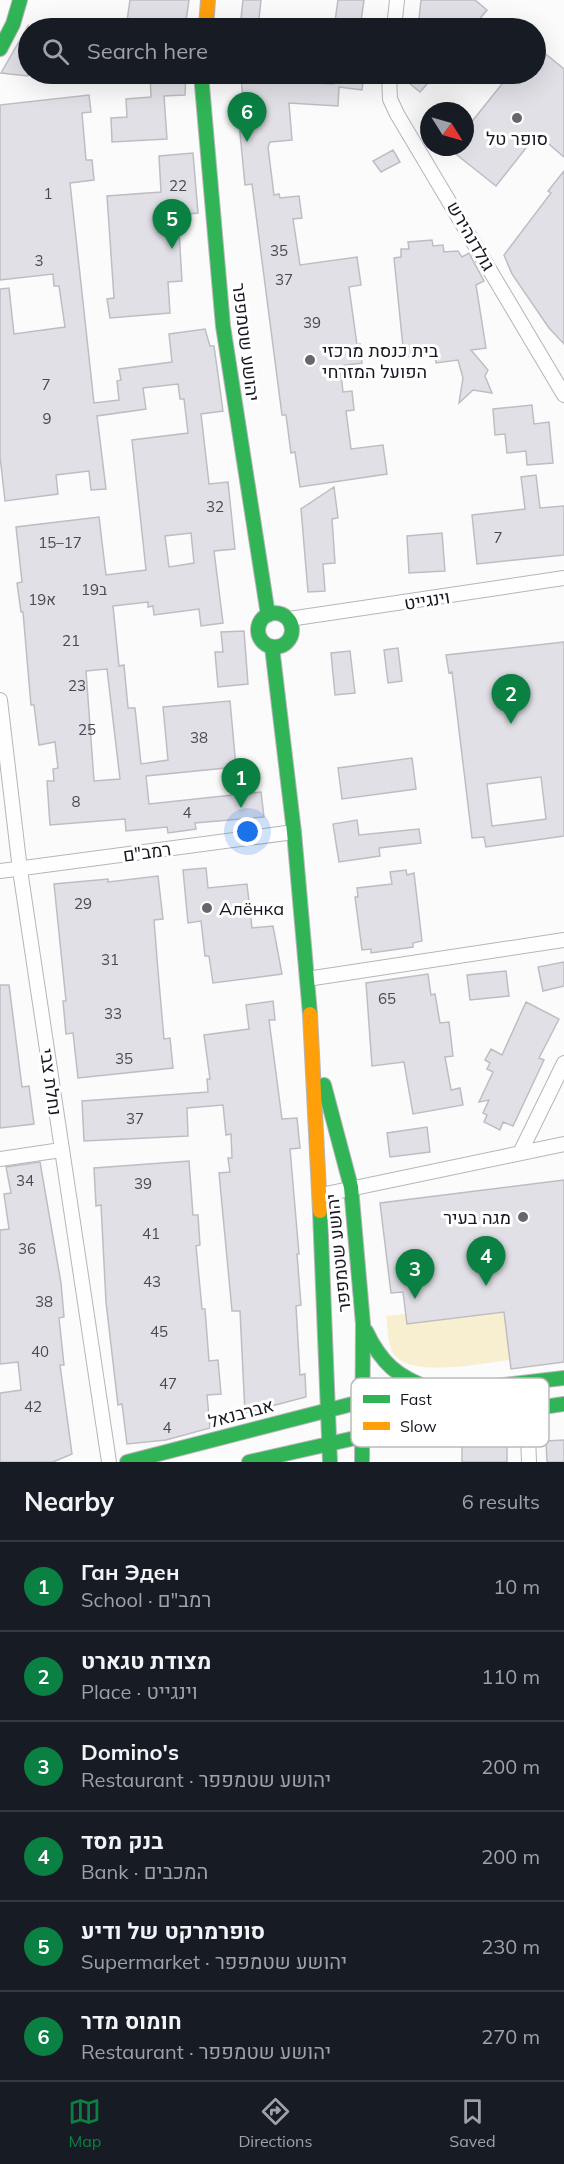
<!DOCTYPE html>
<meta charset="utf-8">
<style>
body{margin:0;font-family:Mulish,Heebo,sans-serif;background:#242831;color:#f1f3f6}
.compass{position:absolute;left:420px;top:102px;width:54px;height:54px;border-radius:50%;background:#171b24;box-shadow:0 6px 24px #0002;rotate:127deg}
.you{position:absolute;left:248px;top:832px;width:21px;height:21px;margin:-15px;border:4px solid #fff;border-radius:50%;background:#1a73e8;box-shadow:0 0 0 9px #1a73e833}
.badge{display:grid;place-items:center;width:39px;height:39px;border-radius:50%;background:#0b8043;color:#fff;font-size:20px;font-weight:700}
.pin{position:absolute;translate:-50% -50px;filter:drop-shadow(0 2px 3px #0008)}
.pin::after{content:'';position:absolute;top:32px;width:21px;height:18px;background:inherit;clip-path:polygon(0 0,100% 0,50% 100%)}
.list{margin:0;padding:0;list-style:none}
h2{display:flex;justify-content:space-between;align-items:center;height:78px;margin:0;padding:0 24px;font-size:26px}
h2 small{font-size:20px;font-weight:400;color:#9ea1a6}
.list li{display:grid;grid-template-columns:39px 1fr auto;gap:18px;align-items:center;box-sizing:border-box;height:90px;padding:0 24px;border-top:2px solid #363941}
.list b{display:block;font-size:22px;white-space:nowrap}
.list p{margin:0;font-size:20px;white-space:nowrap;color:#9ea1a6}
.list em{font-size:20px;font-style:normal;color:#9ea1a6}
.icon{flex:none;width:33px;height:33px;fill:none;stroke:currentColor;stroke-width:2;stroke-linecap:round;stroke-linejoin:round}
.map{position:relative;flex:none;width:564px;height:1462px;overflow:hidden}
.search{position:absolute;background:#171b24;box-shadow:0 6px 24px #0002;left:18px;right:18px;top:18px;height:66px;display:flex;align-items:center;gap:15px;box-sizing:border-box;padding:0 21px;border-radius:33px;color:#9ea1a6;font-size:22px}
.sheet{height:618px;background:#171b24}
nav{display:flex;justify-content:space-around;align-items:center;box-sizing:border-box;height:84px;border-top:2px solid #363941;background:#171b24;font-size:16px;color:#9ea1a6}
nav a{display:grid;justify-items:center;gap:3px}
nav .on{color:#0b8043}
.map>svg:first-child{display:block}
</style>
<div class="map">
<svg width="564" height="1462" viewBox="0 0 564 1462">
<rect width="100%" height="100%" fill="#fbfbfb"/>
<!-- green -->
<path fill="#f8eed0" d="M504 1312 510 1360C482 1363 409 1379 393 1353 387 1342 388 1328 386 1316L405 1314 407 1324Z"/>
<!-- building -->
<path fill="#e1e0e6" stroke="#bfbdc3" stroke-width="1.5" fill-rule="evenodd" d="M130 0H189L185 28H126Z
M243 0H261L258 28H240Z
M338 0H364L360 28H334Z
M421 0H475L487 10 472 28H418Z
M28 26V76L1 73Z
M536 46 564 69V157L537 134 496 186 447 147H465V130L510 74H536Z
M150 74H186L185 95 164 96 167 139 112 142 111 118 127 117 126 99 151 97Z
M280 74V81L333 84 335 74H364L362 90 339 87 338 106 289 103 292 140 270 142 268 147 274 195 279 194 280 198 299 196 302 218 293 219 300 265 357 257 361 285 349 287 357 345 360 344 362 363 340 366 343 392 352 391 354 410 346 411 351 449 383 445 387 474 300 487 295 452 291 453 286 415H282L252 184 245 185 238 112H244L241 77Z
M411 74H436L420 92 409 83Z
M89 95 91 112 82 113 86 160H92L94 180 70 183 94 403 119 400 117 381 121 380 119 369 172 362 169 334 205 329 210 346H214L223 411 201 414 209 484 228 482 235 549 214 551 223 623 201 626 199 609 154 615 153 606 148 607V602L113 606 119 666 124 665 128 708H135L141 764 168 760 163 707 230 701 236 767 146 776 149 804 261 792 264 817 195 823 196 829 168 833 167 827 126 831 125 819 50 825 47 781H54L53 769 58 768 55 742 39 745 34 705H31L23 612H21L17 583 22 582 16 527 99 517 106 575 146 570 132 440 188 433 184 399H180L178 384 143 388 146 409 97 416 106 489 91 490 89 471 56 475 58 494 5 501 0 456V289L9 288 14 334 65 327 59 286H54L53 274 0 280V105ZM191 533 194 563 169 567 165 536ZM107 669 120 779 94 781 86 671Z
M393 150 400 162 381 172 373 161Z
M193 153 198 213 178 215 182 281 168 282 170 313 110 318 107 299 114 298 107 196 161 192 159 156Z
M564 171V344L549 328 512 274 504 255 551 193 548 191Z
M432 240 433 246 443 245 444 252 458 251 462 257 469 253 484 281 476 285 486 348 471 350 488 370 485 376 492 393 473 390 459 403 463 378 458 360 436 363 435 354 404 357 394 258 401 257V249H409L408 242Z
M532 405 534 424 549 422 553 463 527 465 526 451 507 453 505 434 495 435 493 409Z
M536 475 540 508 564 506V555L477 564 472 515 525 509 521 477Z
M334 487 338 518 332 519 335 563 323 564 325 591 308 592 301 509Z
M442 533 445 571 409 573 407 536Z
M244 631 248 684 218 687 215 652H223L221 632Z
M564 642V836L486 847 484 837 472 838 452 672 449 673 446 655ZM541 777 546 819 492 826 487 784Z
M398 648 402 681 388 683 384 650Z
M350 651 355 693 335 695 331 653Z
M412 758 416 789 342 799 338 768Z
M357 820 359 835 419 829 421 843 379 848 380 856 339 862 333 824Z
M206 868 208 888 247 884 252 928 273 926 282 974 213 983 209 956H205L201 921 188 923 183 870Z
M406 870 407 875 414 873 422 941 413 943V947L371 953V949L362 950 355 897H358L357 888 392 884 390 872Z
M158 876 163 919 154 920 158 971 164 1039 170 1038 173 1068 78 1078 73 1033 66 1034 63 1001H66L54 884 108 879V882Z
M564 962V986L543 991 538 967Z
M506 971 509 996 470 1000 467 975Z
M428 974 431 995 435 994 440 1023 449 1022 453 1056 445 1057 451 1090 460 1088 463 1105 413 1114 404 1062 372 1066 366 983Z
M0 985H9L22 1087 29 1086 34 1124 0 1128Z
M273 1001 275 1020H269L282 1119 297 1118 300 1148 290 1149 299 1254H297L301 1305 296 1306 300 1375 305 1374 306 1397 245 1413 240 1311H232L219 1173 230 1172 228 1158H232L231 1134 226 1135 223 1105 187 1108 188 1136 84 1141 82 1101 208 1092 207 1079H210L204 1035 249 1029 246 1005Z
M526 1002 559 1019 539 1058 544 1060 513 1126 503 1122 500 1130 484 1122 487 1115 483 1113 489 1100 479 1102 493 1072 487 1069 490 1063 485 1060 491 1049 502 1055Z
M427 1127 430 1152 390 1157 387 1133Z
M189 1161 193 1215H198L200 1245 196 1246 202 1309H205L209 1361 218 1360 221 1394 207 1395 210 1428 166 1440 127 1444 122 1404 118 1405 106 1302 101 1205 96 1206 94 1168Z
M40 1162 61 1283 64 1317 59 1318 64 1365H60L72 1454 53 1462H0V1393L21 1390 18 1362 0 1364V1230L9 1229 4 1194 11 1193 6 1167Z
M564 1180V1362L511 1369 504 1312 407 1324 403 1292 391 1293 380 1203Z
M507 1439V1462H462V1445L482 1444V1440Z
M564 1440V1462H547L546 1441Z"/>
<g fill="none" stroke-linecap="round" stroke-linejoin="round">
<defs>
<path id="street" d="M394 28 397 0
M389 74 390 99 397 114 564 395
M289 619 564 578
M0 700 20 870 109 1462
M0 871 294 832
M307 979 564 940
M521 1151 564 1063
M0 1159 61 1150
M321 1195 564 1144
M527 1410 529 1462"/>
<path id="fast" d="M0 49 13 24 20 0
M201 74 223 326 268 615
M258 630a17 17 0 1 1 34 0a17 17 0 1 1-34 0Z
M272 647 294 832 310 1014
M324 1085 351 1187 363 1324 362 1462
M320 1211 330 1462
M366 1331C381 1363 398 1378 432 1389
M127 1462 364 1401 564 1378
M249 1462 395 1429 564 1404"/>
<path id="slow" d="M206 28 208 0
M310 1014 320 1211"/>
</defs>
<!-- street casing -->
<use href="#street" stroke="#b6b5ba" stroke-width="16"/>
<!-- fast casing -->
<use href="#fast" stroke="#b6b5ba" stroke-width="16"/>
<!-- slow casing -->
<use href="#slow" stroke="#b6b5ba" stroke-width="16"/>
<!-- street -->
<use href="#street" stroke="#fefefe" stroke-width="14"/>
<!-- fast -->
<use href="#fast" stroke="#30b455" stroke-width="14"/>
<!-- slow -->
<use href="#slow" stroke="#ff9f0a" stroke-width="14"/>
</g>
<!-- markers -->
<g fill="#67666d" stroke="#fff" stroke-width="2">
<circle cx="517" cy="118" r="6"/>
<circle cx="310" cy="360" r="6"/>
<circle cx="207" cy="908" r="6"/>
<circle cx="523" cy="1217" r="6"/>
</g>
<g text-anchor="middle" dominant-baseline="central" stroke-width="6" stroke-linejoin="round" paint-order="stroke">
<!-- number labels -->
<g font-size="15" fill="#4a4852">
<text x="178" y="185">22</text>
<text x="48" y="193">1</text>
<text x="279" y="250">35</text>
<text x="39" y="260">3</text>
<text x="284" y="279">37</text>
<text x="312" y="322">39</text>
<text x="46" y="384">7</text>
<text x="47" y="418">9</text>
<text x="215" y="506">32</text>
<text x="498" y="537">7</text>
<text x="60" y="542">15–17</text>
<text x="94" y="589">19ב</text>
<text x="42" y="599">19א</text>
<text x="71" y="640">21</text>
<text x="77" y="685">23</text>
<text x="87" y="729">25</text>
<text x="199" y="737">38</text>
<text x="76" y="801">8</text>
<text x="187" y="812">4</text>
<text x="83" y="903">29</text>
<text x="110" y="959">31</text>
<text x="387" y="998">65</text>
<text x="113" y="1013">33</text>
<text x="124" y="1058">35</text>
<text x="135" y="1118">37</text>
<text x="25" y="1180">34</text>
<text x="143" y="1183">39</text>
<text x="151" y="1233">41</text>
<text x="27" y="1248">36</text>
<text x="152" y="1281">43</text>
<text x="44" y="1301">38</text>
<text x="159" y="1331">45</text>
<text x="40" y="1351">40</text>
<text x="168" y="1383">47</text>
<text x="33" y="1406">42</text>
<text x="167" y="1427">4</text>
</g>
<!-- poi labels -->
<g font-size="18" fill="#181620" stroke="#fff" text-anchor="start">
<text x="517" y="138" text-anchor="middle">סופר טל</text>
<text x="322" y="350">בית כנסת מרכזי<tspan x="322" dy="21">הפועל המזרחי</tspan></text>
<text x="219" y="908">Алёнка</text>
<text x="511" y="1217" text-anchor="end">מגה בעיר</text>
</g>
<!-- street labels -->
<g font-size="18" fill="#181620" stroke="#fff">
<text transform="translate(471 236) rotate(60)">גולדנהירש</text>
<text transform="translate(246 342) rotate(83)">יהושע שטמפפר</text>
<text transform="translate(427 600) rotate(-9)">וינגייט</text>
<text transform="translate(147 852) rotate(-8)">רמב"ם</text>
<text transform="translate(51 1082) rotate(82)">נחלת צבי</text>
<text transform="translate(338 1253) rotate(-96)">יהושע שטמפפר</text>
<text transform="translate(241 1413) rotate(-15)">אברבנאל</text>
</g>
</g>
<!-- legend -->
<rect x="351" y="1378" width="198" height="69" rx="9" fill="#fff" stroke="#bab9bc" stroke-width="1.5"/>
<rect x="363" y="1395" width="27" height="8" fill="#30b455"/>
<rect x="363" y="1422" width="27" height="8" fill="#ff9f0a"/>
<g font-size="16" fill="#181620">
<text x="400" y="1405">Fast</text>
<text x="400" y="1432">Slow</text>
</g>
</svg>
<svg class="compass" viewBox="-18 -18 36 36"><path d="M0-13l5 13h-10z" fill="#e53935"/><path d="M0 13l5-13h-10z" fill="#9ea1a6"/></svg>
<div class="you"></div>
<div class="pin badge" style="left:241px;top:808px">1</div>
<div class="pin badge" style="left:511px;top:724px">2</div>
<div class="pin badge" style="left:415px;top:1299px">3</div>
<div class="pin badge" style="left:486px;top:1286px">4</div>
<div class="pin badge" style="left:172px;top:249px">5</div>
<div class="pin badge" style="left:247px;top:142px">6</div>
<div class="search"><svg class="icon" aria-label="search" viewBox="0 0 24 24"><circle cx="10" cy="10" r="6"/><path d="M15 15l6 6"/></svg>Search here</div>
</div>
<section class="sheet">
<h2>Nearby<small>6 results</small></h2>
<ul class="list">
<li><span class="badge">1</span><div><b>Ган Эден</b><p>School · רמב&quot;ם</p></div><em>10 m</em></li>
<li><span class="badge">2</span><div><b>מצודת טגארט</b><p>Place · וינגייט</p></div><em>110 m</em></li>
<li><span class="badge">3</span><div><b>Domino's</b><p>Restaurant · יהושע שטמפפר</p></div><em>200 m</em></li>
<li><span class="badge">4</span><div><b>בנק מסד</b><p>Bank · המכבים</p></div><em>200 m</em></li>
<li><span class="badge">5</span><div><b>סופרמרקט של ודיע</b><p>Supermarket · יהושע שטמפפר</p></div><em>230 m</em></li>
<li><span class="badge">6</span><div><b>חומוס מדר</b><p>Restaurant · יהושע שטמפפר</p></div><em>270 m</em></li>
</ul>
</section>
<nav>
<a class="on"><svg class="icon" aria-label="map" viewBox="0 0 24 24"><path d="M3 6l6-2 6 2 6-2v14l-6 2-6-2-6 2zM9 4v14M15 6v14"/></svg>Map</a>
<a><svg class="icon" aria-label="directions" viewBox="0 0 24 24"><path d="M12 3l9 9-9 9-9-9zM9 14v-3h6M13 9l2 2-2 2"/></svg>Directions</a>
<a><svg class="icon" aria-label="saved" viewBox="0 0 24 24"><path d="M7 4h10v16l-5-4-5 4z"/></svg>Saved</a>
</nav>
